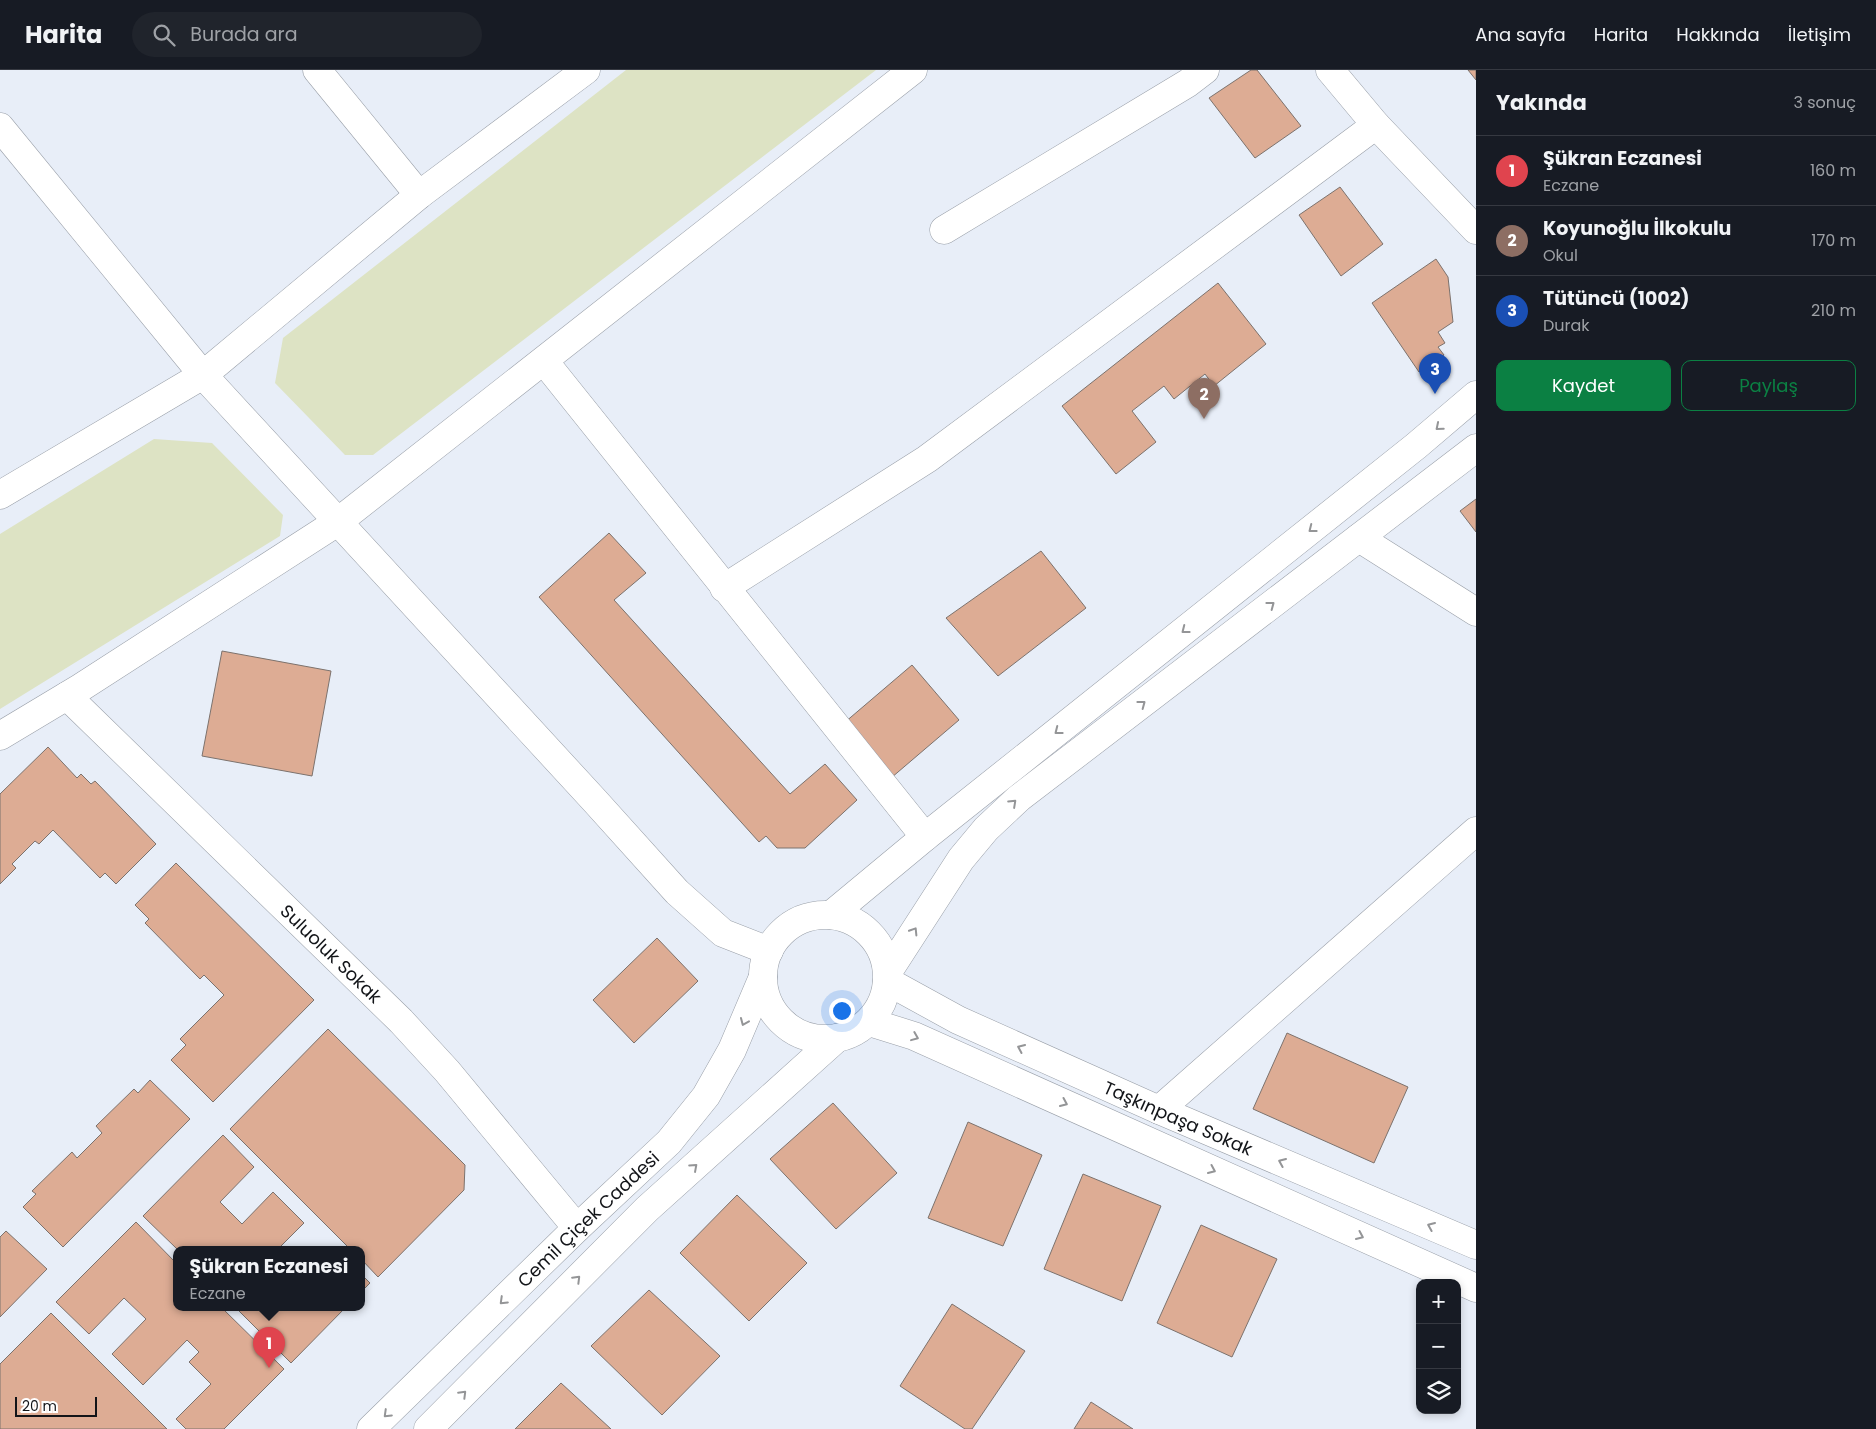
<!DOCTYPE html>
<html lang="tr">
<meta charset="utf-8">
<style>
body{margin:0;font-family:Poppins,sans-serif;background:#20242c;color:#f1f3f6}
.controls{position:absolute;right:15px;bottom:15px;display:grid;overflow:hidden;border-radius:10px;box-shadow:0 2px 8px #0003}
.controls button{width:45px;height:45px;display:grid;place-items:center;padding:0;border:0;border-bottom:1px solid #363941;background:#171b24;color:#f1f3f6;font:25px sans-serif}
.scale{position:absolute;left:15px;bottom:12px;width:82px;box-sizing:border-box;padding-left:5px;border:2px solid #121418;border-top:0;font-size:14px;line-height:18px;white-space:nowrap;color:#121418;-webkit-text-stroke:4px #fff;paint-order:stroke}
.you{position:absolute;left:841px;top:940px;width:18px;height:18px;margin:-12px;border:4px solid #fff;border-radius:50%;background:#1a73e8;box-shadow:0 0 0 8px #1a73e833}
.badge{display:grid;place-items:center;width:32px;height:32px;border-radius:50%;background:#0b8043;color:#fff;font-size:16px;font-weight:700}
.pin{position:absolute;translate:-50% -41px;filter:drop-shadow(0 1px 2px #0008)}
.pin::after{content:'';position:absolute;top:26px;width:18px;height:15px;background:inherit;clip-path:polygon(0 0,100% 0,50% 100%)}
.popup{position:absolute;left:173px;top:1176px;width:192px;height:65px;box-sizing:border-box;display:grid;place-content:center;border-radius:10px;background:#171b24;filter:drop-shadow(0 1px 4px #0005);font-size:16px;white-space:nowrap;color:#9ea1a6}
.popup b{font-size:19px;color:#f1f3f6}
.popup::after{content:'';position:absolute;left:50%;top:100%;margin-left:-10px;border:10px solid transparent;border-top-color:#171b24}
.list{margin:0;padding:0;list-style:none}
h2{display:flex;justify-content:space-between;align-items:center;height:65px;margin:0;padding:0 20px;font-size:21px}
h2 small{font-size:16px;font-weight:400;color:#9ea1a6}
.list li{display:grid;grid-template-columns:32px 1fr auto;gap:15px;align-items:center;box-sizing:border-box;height:70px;padding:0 20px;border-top:1px solid #363941}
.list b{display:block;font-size:19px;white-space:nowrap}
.list p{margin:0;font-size:16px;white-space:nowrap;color:#9ea1a6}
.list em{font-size:16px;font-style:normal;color:#9ea1a6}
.actions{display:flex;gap:10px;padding:15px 20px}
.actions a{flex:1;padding:11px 0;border:1px solid #0b8043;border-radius:10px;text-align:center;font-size:18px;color:#0b8043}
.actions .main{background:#0b8043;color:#fff}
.icon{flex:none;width:28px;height:28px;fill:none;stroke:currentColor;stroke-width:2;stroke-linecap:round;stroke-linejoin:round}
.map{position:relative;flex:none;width:1476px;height:1359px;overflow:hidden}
header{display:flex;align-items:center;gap:30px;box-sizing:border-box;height:70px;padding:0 25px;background:#171b24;border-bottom:1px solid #363941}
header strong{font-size:24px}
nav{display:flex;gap:28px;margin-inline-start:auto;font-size:18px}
.search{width:350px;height:45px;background:#20242c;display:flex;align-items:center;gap:12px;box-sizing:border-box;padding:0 18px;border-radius:28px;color:#9ea1a6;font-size:19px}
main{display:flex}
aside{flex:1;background:#171b24}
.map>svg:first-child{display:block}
</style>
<header>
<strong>Harita</strong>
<div class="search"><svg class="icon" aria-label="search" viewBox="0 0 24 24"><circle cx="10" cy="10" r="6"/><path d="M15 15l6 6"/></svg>Burada ara</div>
<nav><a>Ana sayfa</a><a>Harita</a><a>Hakkında</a><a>İletişim</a></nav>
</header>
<main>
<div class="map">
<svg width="1476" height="1359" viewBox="0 0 1476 1359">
<rect width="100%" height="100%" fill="#e8eef8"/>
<!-- green -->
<path fill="#dde3c4" d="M626 0H876L373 385H345L275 313 283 268Z
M154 369 212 373 283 445 280 466 0 639V464Z"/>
<!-- building -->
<path fill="#ddac94" stroke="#7c726d" d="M1251 0H1257L1301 56 1255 88 1209 28Z
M1468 0H1476V10Z
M1340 117 1383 174 1341 206 1299 145Z
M1436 189 1448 207 1453 252 1438 262 1445 273 1438 277 1444 285 1419 302 1372 233Z
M1218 213 1266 274 1214 316 1205 304 1174 329 1164 316 1132 341 1156 372 1116 404 1062 336Z
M1476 429V462L1460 441Z
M609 463 646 503 614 530 790 724 825 694 857 730 805 778H777L766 766 759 772 539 527Z
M1041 481 1086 538 998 606 946 548Z
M222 581 331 601 312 706 202 686Z
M912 595 959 650 891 708 844 653Z
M48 677 77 708 81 704 91 714 95 711 156 774 116 814 105 803 100 808 53 760 39 774 35 771 12 794 16 798 0 814V724Z
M176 793 314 930 213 1032 171 990 186 975 180 969 224 925 204 905 200 909 145 853 149 849 135 835Z
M657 868 698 911 634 973 593 930Z
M328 959 465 1095 464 1120 378 1207 362 1190V1179H350L230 1059Z
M1287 963 1408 1017 1374 1093 1253 1039Z
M150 1010 190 1049 63 1177 23 1137 36 1124 32 1121 72 1082 77 1088 102 1063 96 1056 134 1019 138 1023Z
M833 1033 897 1103 836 1159 770 1089Z
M968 1052 1042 1085 1003 1176 928 1148Z
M223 1065 254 1097 220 1132 242 1154 273 1122 304 1153 278 1179H177L143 1146Z
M1083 1104 1161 1136 1122 1231 1044 1199Z
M737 1125 807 1193 749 1251 680 1183Z
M136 1152 176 1193V1237H221L284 1299 224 1359H186L176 1349 211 1314 189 1292 199 1282 187 1270 143 1315 112 1284 146 1249 124 1228 89 1264 56 1232Z
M1201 1155 1277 1189 1232 1287 1157 1253Z
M6 1161 47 1199 0 1247V1167Z
M362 1205 370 1213 362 1221Z
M649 1220 720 1286 662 1345 591 1276Z
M952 1234 1025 1281 972 1359H965L900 1316Z
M235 1237H346L291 1293Z
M51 1243 167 1359H0V1294Z
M561 1313 611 1359H515Z
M1091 1332 1133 1359H1074Z"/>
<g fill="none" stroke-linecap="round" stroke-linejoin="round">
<defs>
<g id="minor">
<path d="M317 0 419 125"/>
<path d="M1330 0 1376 55 1476 160"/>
<path d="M0 57 203 305 595 731 677 822 723 863 769 881"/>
<path d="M944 160 1188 13 1205 0"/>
<path d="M544 291 925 767"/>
<path d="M0 425 203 305 419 125 586 0"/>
<path d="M1359 468 1476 542"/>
<path d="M724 518 927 389 1376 55"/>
<path id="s1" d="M67 626 401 951 447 1001 577 1158"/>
<path d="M0 666 80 618 339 451 913 0"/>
<circle cx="825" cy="907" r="62"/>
<path d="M831 845 925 767 1416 376 1476 325"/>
<path d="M888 902 961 789 986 759 1019 728 1476 378"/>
<path id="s2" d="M887 911 958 950 1159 1040 1476 1175"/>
<path d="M869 952 914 966 1476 1218"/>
<path d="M1159 1040 1476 761"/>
<path id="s3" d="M371 1359 577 1158 669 1072 706 1026 732 980 763 907"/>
<path d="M428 1359 647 1139 837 968"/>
</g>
</defs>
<!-- minor casing -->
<use href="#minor" stroke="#999fa8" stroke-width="29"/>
<!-- minor -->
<use href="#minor" stroke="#fff" stroke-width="28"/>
</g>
<!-- one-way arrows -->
<defs><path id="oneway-chevron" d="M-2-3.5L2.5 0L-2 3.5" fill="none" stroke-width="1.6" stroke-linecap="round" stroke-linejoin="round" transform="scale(1.25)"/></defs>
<g stroke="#949597">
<use href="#oneway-chevron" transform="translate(1439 357) rotate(140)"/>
<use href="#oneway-chevron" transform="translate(1312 459) rotate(142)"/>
<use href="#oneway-chevron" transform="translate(1271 535) rotate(-37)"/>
<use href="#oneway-chevron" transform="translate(1185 560) rotate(142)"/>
<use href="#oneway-chevron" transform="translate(1142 634) rotate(-37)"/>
<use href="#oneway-chevron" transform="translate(1058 661) rotate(142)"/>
<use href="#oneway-chevron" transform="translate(1013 733) rotate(-43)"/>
<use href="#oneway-chevron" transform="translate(914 861) rotate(-58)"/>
<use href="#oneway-chevron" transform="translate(744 952) rotate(113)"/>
<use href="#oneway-chevron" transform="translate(915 967) rotate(22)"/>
<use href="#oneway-chevron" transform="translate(1021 978) rotate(-156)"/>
<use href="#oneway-chevron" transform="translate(1064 1033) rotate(24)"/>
<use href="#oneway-chevron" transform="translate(1282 1092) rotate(-157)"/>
<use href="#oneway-chevron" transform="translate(694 1097) rotate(-42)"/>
<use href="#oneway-chevron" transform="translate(1212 1100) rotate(24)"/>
<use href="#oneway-chevron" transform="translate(1431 1156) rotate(-157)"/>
<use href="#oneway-chevron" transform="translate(1360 1166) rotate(24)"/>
<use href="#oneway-chevron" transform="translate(577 1209) rotate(-45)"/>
<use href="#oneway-chevron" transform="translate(503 1231) rotate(136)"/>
<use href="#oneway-chevron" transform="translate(463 1324) rotate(-45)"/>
<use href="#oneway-chevron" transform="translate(387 1344) rotate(136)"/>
</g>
<g text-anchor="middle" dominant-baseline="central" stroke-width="4" stroke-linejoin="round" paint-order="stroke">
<!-- street labels -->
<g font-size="18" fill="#121418" stroke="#fff">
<text stroke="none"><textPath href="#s1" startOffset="369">Suluoluk Sokak</textPath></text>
<text stroke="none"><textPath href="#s2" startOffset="322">Taşkınpaşa Sokak</textPath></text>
<text stroke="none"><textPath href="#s3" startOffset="302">Cemil Çiçek Caddesi</textPath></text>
</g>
</g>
</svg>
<div class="controls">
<button>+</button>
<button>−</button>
<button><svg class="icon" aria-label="layers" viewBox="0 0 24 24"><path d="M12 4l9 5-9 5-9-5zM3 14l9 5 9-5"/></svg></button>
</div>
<div class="scale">20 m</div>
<div class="you"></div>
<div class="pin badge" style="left:269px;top:1298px;background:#e0444e">1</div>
<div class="popup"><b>Şükran Eczanesi</b>Eczane</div>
<div class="pin badge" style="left:1204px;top:349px;background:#8d6e63">2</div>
<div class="pin badge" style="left:1435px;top:324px;background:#1a4fb4">3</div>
</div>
<aside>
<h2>Yakında<small>3 sonuç</small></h2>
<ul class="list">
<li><span class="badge" style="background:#e0444e">1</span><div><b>Şükran Eczanesi</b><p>Eczane</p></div><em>160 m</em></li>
<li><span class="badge" style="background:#8d6e63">2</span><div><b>Koyunoğlu İlkokulu</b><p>Okul</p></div><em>170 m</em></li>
<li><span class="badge" style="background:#1a4fb4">3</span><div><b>Tütüncü (1002)</b><p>Durak</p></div><em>210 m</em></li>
</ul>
<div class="actions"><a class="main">Kaydet</a><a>Paylaş</a></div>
</aside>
</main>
